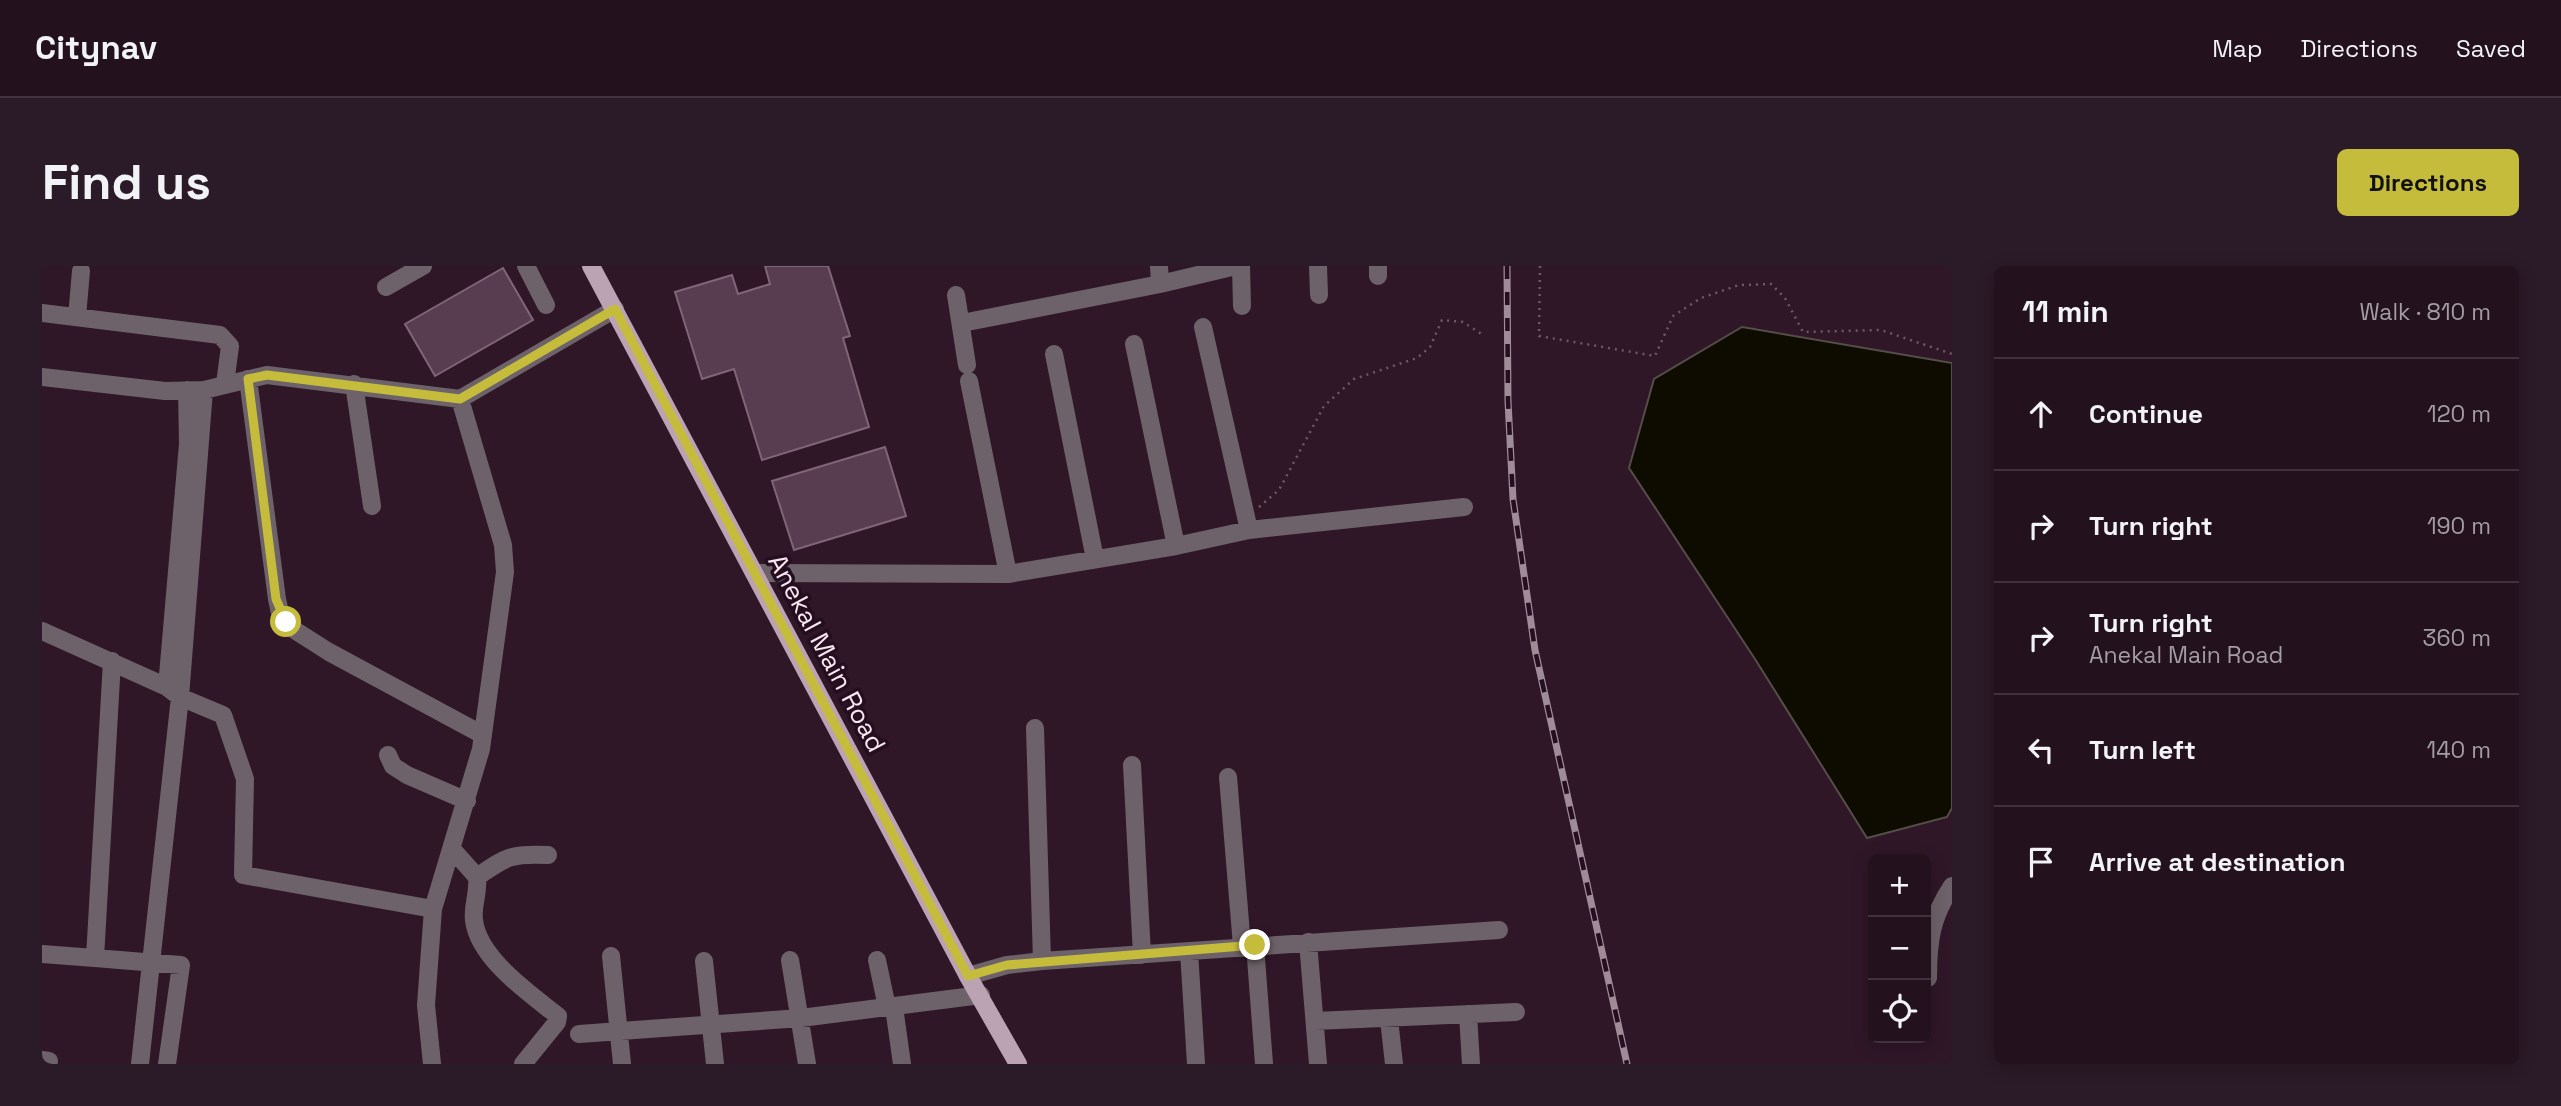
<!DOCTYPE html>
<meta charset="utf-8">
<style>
body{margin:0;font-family:"Space Grotesk",sans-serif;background:#2b1a27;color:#f1f3f6}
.controls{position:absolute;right:21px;bottom:21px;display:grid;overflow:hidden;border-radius:10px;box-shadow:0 4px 18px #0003}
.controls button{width:63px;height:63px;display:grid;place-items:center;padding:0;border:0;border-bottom:2px solid #40313c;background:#23111e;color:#f1f3f6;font:35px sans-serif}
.stop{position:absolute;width:21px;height:21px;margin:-16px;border:5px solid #c6bc3c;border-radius:50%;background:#fff}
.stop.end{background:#c6bc3c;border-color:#fff;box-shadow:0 2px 7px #0008}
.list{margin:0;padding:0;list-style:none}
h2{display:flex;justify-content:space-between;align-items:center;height:91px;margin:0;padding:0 28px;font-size:30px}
h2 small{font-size:23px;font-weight:400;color:#a39da4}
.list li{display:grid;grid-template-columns:46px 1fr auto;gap:21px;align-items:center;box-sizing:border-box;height:112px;padding:0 28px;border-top:2px solid #40313c}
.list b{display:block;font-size:26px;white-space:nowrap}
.list p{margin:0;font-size:23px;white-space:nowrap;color:#a39da4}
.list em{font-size:23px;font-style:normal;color:#a39da4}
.icon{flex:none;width:38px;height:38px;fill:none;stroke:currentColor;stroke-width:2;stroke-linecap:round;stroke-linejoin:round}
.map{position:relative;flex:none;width:1910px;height:798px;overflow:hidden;border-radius:10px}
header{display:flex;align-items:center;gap:42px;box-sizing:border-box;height:98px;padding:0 35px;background:#23111e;border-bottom:2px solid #40313c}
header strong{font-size:33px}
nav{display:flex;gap:38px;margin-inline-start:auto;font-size:24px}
.intro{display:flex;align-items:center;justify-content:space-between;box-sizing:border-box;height:168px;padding:0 42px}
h1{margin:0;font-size:49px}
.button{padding:18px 32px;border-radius:10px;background:#c6bc3c;color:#111;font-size:24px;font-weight:700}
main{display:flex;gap:42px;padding:0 42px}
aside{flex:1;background:#23111e;border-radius:10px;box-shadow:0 4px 18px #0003}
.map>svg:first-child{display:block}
</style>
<header>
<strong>Citynav</strong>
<nav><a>Map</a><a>Directions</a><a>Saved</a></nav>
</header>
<div class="intro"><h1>Find us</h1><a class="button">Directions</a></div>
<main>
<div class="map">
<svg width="1910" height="798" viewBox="0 0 1910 798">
<rect width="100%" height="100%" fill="#2f1728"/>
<!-- water -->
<path fill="#0e0b00" stroke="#544d48" stroke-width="2" d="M1700 61 1910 97V542L1905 551 1825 572 1713 393 1587 202 1612 113Z"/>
<!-- building -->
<path fill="#573d4f" stroke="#816478" stroke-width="2" d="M723 0H786L808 70 801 72 827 161 720 194 692 103 660 113 633 26 690 9 696 28 728 18Z
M461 2 491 54 393 110 363 58Z
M843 181 864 250 752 284 730 215Z"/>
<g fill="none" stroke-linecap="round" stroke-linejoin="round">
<!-- path -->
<path stroke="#6e5968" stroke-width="2.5" stroke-dasharray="2 5" stroke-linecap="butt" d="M1498 0 1497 70 1613 90 1631 50 1659 32 1697 19 1729 18 1743 32 1761 66 1839 64 1910 88
M1217 241 1237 224 1282 140 1312 113 1375 92 1388 81 1400 54 1421 56 1441 69"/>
<!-- minor -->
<path stroke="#6d6269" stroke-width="18" d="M484 0 504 39
M1199 0 1200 40
M1276 0 1277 29
M1336 10V0
M1118 18 1194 0
M344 21 381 0
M914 29 925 99
M0 47 178 69 188 80 183 118
M35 51 39 5
M920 57 1118 18 1117 0
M1161 61 1207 264
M1092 78 1134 280
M1012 88 1053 293
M0 111 123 125 162 124 225 109 418 133 573 43
M206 113 235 333 238 347 254 365 287 386 441 469
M927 115 966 308
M312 118 330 240
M712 307 966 308 1134 280 1207 264 1422 241
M0 365 125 421 138 431 181 449 203 513 201 609 391 643
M125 421 146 178 145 124
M993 462 1000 695
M346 489 351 500 365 509 425 535
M1090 499 1100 689
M1186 511 1200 680
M410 583 435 611
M1266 676 1276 798
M1213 679 1222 798
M1147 685 1154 798
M0 688 53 692 70 395
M569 690 580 798
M53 692 139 699 125 798
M748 694 765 798
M835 694 845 741
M662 695 673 798
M926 710 965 699 1000 695 1457 664
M1886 712C1886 675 1889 652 1910 620
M852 741 860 798
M1426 748 1429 798
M1347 753 1352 798
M1273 755 1474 746
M537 768 759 752 939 729
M0 794 7 795
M98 798 138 431 162 124
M390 798 384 739 391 643 439 483 463 306 461 279 418 133
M481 798 515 756 516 750C488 728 436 692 432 654 430 639 437 628 435 611 464 591 469 587 506 589"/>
<!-- major -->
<path stroke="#bba3b3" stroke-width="18" d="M549 0 926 710 976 798"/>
<defs>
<path id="rail" d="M1465 0 1466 135 1471 233 1493 384 1585 798"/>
</defs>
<!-- rail casing -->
<use href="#rail" stroke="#a08c99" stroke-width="7"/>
<!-- rail -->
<use href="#rail" stroke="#250e1f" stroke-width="4.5" stroke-dasharray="13" stroke-linecap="butt"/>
</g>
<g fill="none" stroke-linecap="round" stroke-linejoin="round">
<!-- route -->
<path stroke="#c6bc3c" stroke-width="9" d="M244 356 234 333 206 113 225 109 418 133 573 43 926 710 965 699 1213 679"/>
</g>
<g text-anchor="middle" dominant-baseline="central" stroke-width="7" stroke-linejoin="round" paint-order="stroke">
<!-- street labels -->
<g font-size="26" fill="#f7e7f1" stroke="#250e1f">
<text transform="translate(785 387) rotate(62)">Anekal Main Road</text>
</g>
</g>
</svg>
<div class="controls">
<button>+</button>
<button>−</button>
<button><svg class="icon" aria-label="locate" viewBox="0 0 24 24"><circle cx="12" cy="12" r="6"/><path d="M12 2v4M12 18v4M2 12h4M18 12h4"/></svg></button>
</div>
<div class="stop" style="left:244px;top:356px"></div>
<div class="stop end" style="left:1213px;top:679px"></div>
</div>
<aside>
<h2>11 min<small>Walk · 810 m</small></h2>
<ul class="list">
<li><svg class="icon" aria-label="ahead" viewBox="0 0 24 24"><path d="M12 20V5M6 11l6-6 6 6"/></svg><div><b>Continue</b></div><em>120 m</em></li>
<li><svg class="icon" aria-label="right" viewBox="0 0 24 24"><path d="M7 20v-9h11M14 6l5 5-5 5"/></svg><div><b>Turn right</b></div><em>190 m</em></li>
<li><svg class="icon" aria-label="right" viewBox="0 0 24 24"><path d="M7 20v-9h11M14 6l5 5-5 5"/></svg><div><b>Turn right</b><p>Anekal Main Road</p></div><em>360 m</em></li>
<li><svg class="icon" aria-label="left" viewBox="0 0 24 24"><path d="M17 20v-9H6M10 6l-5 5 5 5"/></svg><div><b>Turn left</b></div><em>140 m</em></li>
<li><svg class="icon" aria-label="arrive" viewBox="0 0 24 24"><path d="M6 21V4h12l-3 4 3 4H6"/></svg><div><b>Arrive at destination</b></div></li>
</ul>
</aside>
</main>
